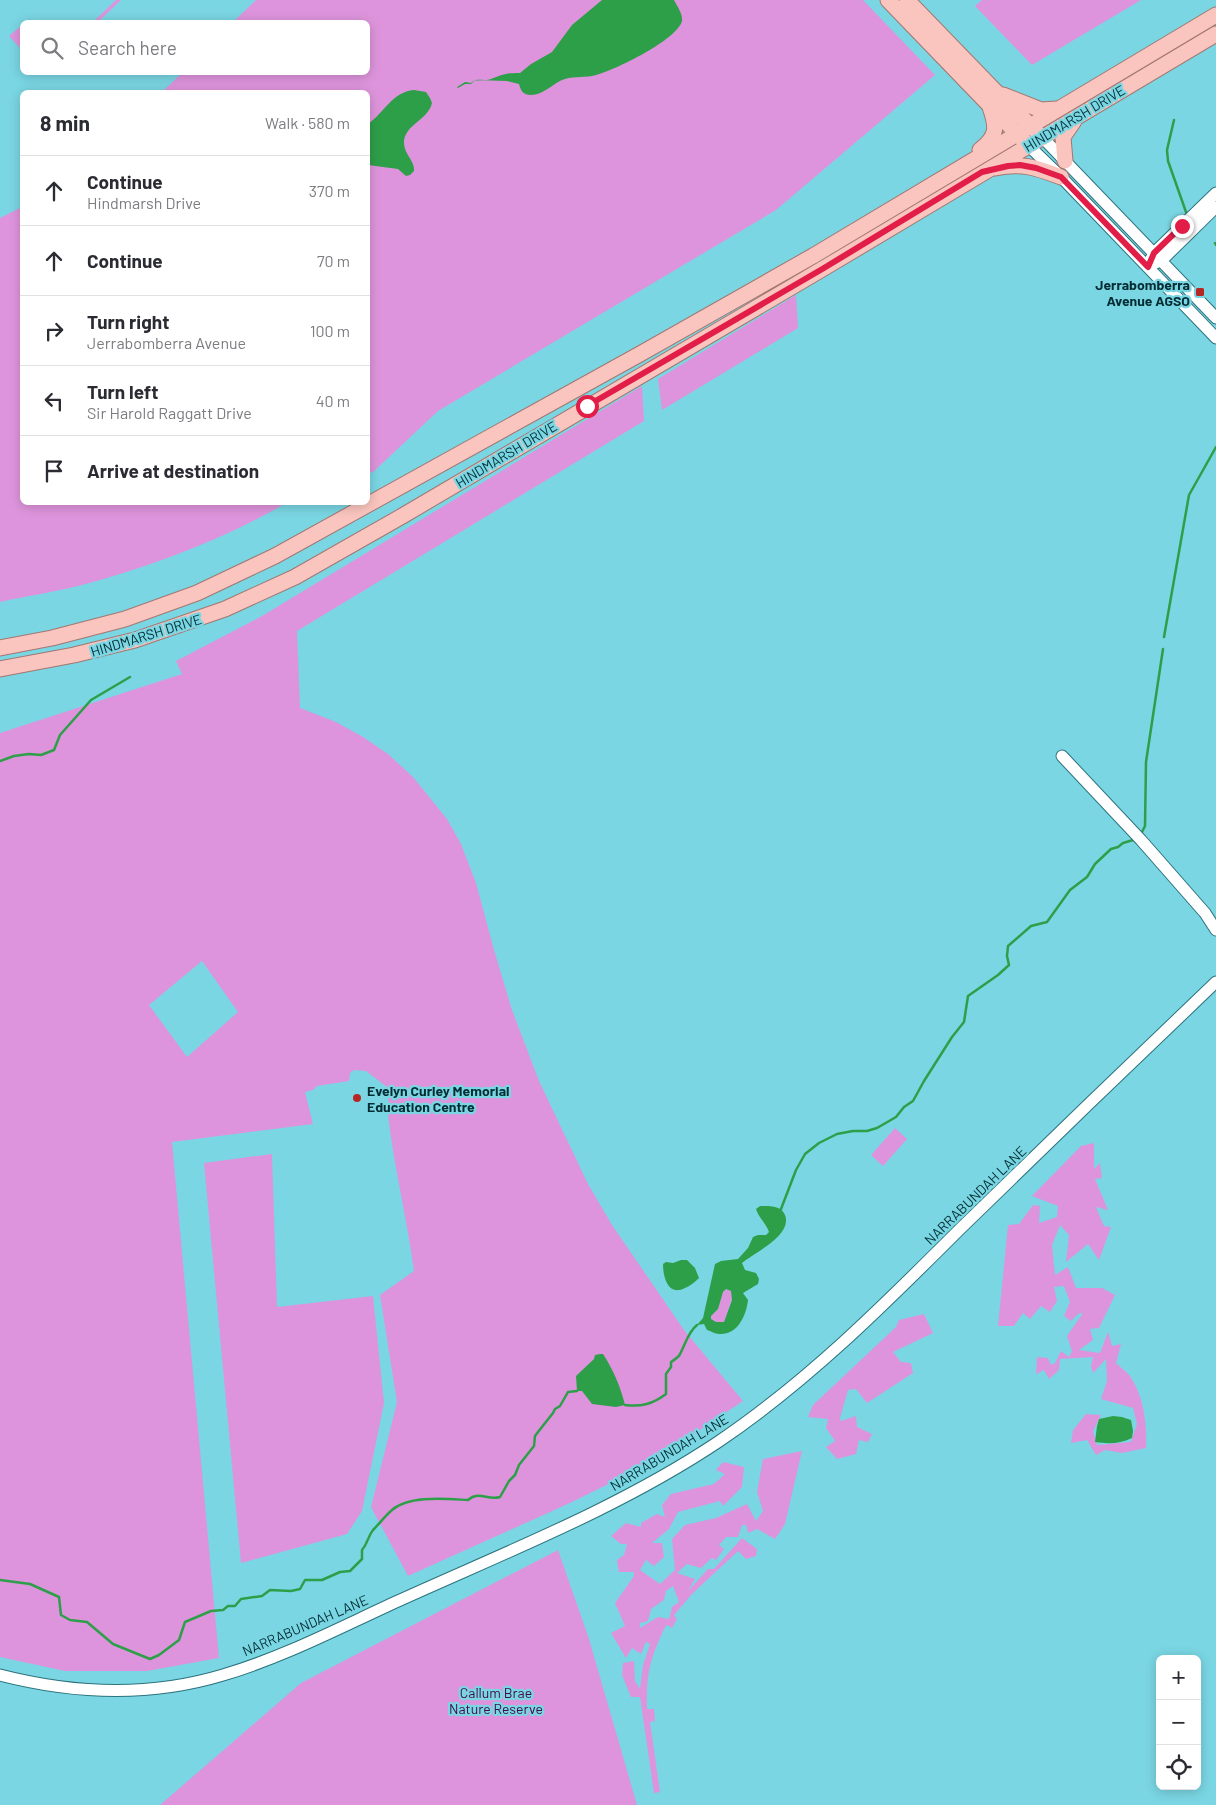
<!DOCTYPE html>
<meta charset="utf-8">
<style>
body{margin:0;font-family:Barlow,sans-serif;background:#f7f7f7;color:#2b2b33}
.controls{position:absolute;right:15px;bottom:15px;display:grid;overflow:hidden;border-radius:8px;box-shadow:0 2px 12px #0003}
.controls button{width:45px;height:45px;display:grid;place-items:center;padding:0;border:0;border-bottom:1px solid #e1e1e2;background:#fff;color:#2b2b33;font:25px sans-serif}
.stop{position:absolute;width:15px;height:15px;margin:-11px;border:4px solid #e11d48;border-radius:50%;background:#fff}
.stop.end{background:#e11d48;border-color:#fff;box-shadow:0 1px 5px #0008}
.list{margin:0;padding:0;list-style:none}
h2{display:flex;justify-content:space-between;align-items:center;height:65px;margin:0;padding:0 20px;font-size:21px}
h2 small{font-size:16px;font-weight:400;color:#7c7c81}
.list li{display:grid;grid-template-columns:32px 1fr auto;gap:15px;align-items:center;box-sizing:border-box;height:70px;padding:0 20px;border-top:1px solid #e1e1e2}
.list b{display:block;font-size:19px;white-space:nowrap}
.list p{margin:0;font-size:16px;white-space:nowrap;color:#7c7c81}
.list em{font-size:16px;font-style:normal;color:#7c7c81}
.icon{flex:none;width:28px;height:28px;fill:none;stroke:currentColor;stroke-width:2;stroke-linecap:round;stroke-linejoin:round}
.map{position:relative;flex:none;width:1216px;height:1805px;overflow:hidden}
.search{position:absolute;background:#fff;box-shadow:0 2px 12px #0003;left:20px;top:20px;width:350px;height:55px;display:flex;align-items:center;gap:12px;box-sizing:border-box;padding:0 18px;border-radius:8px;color:#7c7c81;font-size:19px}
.panel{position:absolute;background:#fff;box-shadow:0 2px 12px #0003;left:20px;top:90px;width:350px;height:415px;border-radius:8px}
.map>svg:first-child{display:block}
</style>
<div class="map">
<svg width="1216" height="1805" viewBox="0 0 1216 1805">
<rect width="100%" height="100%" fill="#7ad6e3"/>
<!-- green -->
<path fill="#de94dc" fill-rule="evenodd" d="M116 0H121L98 22H93Z
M256 0H863L935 75 776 210 438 411 372 473 368 470V92H162L182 73 368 72V22H233Z
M982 0H1141L1032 65 975 6Z
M22 25V50L9 36Z
M22 207V502L286 503C225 539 150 567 82 585 55 592 27 596 0 602V218Z
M796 295 798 328 662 410 658 379Z
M642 386 644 421 297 631 300 708 336 722 363 737 388 754 413 777 447 819 461 844 476 883 494 950 512 1010 539 1081 588 1184 612 1225 684 1330 743 1401 649 1464 570 1503 408 1576 371 1507 397 1402 380 1295 414 1271C407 1219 394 1167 388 1115L390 1114 387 1087 366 1071 354 1070 350 1073 349 1081 317 1086 313 1090 305 1092 313 1124 172 1142 219 1658 147 1671H65L0 1657V733L182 674 176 661 262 616ZM202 961 238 1012 187 1057 149 1005Z
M895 1128 907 1139 883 1166 871 1155Z
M1094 1143V1169L1100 1163 1102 1178 1095 1179 1108 1210 1096 1207 1104 1226 1111 1227 1099 1260 1088 1244 1066 1262 1069 1235 1060 1225 1052 1245 1055 1275 1068 1267 1076 1288H1102L1115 1295 1099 1328 1090 1329 1093 1340 1079 1350 1100 1353 1108 1332 1112 1346 1121 1344 1116 1363C1120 1367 1126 1371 1130 1376 1144 1397 1147 1423 1146 1448L1122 1453 1105 1450 1096 1455 1087 1440 1071 1443 1073 1430 1086 1414 1101 1415 1093 1431 1097 1445 1131 1442 1137 1424 1133 1408 1101 1399 1107 1381 1106 1359 1093 1373 1091 1366 1093 1357 1060 1359 1059 1370 1049 1379 1044 1370 1036 1374 1037 1357 1048 1358 1051 1365 1055 1363 1061 1351 1069 1357 1072 1351 1067 1336 1083 1313 1078 1314 1071 1321 1064 1316 1070 1302 1064 1286 1054 1287 1057 1301 1050 1312 1041 1306 1030 1319 1023 1313 1014 1326H998L1008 1225 1019 1224 1033 1205 1040 1206 1039 1223 1057 1217 1058 1206 1032 1196 1081 1146Z
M272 1154 277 1307 373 1296 384 1403 362 1511 347 1534 241 1563 204 1163Z
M726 1289 731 1291 732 1299 724 1322H716L711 1319V1316L718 1309 723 1292Z
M924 1314 933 1333 893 1352 901 1362 911 1363 913 1373 867 1403 856 1389 848 1390 840 1418 841 1421 856 1416 857 1427 872 1434 868 1442 859 1440 856 1454 837 1459 826 1447 835 1441 826 1428 828 1419 808 1417 813 1405 896 1327 899 1320Z
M802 1451 785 1524 775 1539 757 1529 748 1533 746 1525H742L738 1537H726L719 1545 724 1549 716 1560 712 1558 701 1568 687 1564 677 1573 695 1579 688 1591 708 1569H714L742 1538 757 1549 756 1556 746 1559 738 1551 692 1594 674 1615 677 1619 672 1628 667 1625 665 1627C650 1659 646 1673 647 1709H654L655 1721 650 1722 660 1792 654 1793 640 1697H631L622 1675 623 1663 634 1661 635 1681 640 1689 643 1665 650 1644 646 1642 641 1654 632 1648 626 1658 611 1633 625 1626 615 1603 634 1576V1572H619L617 1560 624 1555 627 1544H621L611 1536 626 1523 641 1527V1523L657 1514 665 1517 662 1505 671 1494 714 1484 725 1474 716 1470 723 1462 744 1467 742 1487 723 1506 720 1501 678 1512 669 1529 652 1543H662L664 1557 654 1566 646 1560 640 1570 660 1584 675 1570 672 1539 685 1525 716 1518 747 1504 756 1521 763 1511 757 1492 763 1459ZM673 1586 679 1602 672 1607 669 1619 658 1617 640 1628V1623L648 1621 651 1609 664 1600 666 1591Z
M558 1550 589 1639 637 1805H160L301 1683Z"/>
<!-- water -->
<path fill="#2e9f49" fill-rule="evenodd" d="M602 0H674C677 6 683 14 682 21 677 40 615 70 596 75 586 78 575 76 565 79 554 82 544 95 531 95 523 95 521 91 519 84L507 81 475 80 471 84H465L458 88 457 87 465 82 471 83C477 77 484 82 491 79 504 74 506 73 520 73L531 64 552 52 572 25Z
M414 90 426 92 430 98 432 103C428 120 406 124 404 141 403 154 415 160 414 171L410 175 406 176 398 169 368 165V124C384 113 392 92 414 90Z
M760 1206C769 1206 781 1205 785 1215 793 1235 754 1253 742 1263L745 1270 756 1273 759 1279 758 1284 743 1293 748 1300C746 1316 738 1335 719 1334 715 1334 711 1331 707 1330L704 1324 697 1325 703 1318 715 1264 721 1261 738 1259 748 1248 753 1237 758 1235H766L769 1232C766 1223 758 1217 756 1209ZM726 1289 731 1291 732 1300 724 1322H716L711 1319V1316L718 1309 723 1292Z
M681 1260H687L695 1268 699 1278C695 1282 690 1286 685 1288 668 1297 663 1277 663 1264L666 1262 673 1263Z
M600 1354H603C613 1369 621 1388 625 1405L616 1407 592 1404 582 1391H577L576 1376 594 1359 595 1355Z
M1113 1416 1122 1417 1131 1420 1133 1431 1132 1438C1119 1444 1109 1444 1095 1442L1097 1426 1099 1419Z"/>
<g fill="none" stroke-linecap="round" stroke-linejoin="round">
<!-- stream -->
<path stroke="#2e9f49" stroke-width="2.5" d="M1174 120 1167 150 1168 161 1186 212
M1215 243 1216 245
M1164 637 1189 495 1216 447
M0 761 14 756 29 754 41 755 54 750 60 735 91 700 130 677
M1142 832 1145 826 1146 762 1163 649
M781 1209 796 1170 805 1154 819 1143 837 1134 853 1131H867L877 1128 896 1117 904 1107 913 1101 924 1081 952 1037 964 1022 968 996 998 975 1009 965 1007 956 1008 946 1031 926 1047 922 1070 890 1087 877 1095 864 1111 849 1118 847 1123 843 1133 840
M625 1405C641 1407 653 1404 666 1394V1374L671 1367V1362C674 1360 679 1357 680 1354 685 1345 688 1332 697 1325
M0 1580 30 1584 59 1597 61 1615 70 1620 87 1622 113 1644 150 1659 159 1655 179 1640 185 1622 211 1611 223 1610 228 1606H235L241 1599 262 1596 270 1590 291 1591 300 1589 305 1580H322L340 1572 350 1571 362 1559V1550C368 1543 368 1536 373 1530 379 1524 385 1516 392 1510 409 1495 447 1499 468 1500 479 1490 488 1501 500 1497L509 1481 515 1475 519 1465 534 1446 535 1436 538 1432 553 1413 555 1409 560 1406 568 1392 577 1391"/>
<defs>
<path id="minor" d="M1042 137 1216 318
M1028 145 1063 179 1216 338
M1151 259 1154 253 1216 193
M1156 263 1165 257 1216 207
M1062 756 1141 840 1205 913 1216 930
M0 1675C74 1694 150 1697 223 1675 284 1657 341 1627 398 1601 506 1552 619 1508 718 1442 807 1382 883 1306 959 1230 1044 1147 1130 1064 1216 982"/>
<path id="major" d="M888 0 1024 141
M907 0 997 93 1036 131
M1003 95 1041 110 1057 109
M980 150C998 136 997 127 990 107
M1065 161 1063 137 1074 121
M995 168C1022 162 1037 168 1061 177
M0 648 52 638 125 619 197 593 275 556 640 354 813 256 1216 15
M0 669 74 655 135 640 225 609 295 577 404 515 824 268 1216 34"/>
</defs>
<!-- minor casing -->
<use href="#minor" stroke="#2b737d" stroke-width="13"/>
<!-- major casing -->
<use href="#major" stroke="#a27771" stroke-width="17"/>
<!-- minor -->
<use href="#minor" stroke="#fff" stroke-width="11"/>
<!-- major -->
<use href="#major" stroke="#fac5be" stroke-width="15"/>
</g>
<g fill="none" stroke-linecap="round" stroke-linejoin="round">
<!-- route -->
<path stroke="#e11d48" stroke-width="6" d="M587 406 824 268 982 172 1008 166 1020 165 1036 168 1061 177 1148 267 1154 253 1182 226"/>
</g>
<!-- markers -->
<g fill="#b62723" stroke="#7ad6e3" stroke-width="2">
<rect x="1195" y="287" width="10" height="10" rx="2.5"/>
<circle cx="357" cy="1098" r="5"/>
</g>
<g text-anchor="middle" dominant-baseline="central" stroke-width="4.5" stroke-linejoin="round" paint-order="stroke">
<!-- street labels -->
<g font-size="14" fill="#032d33" stroke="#7ad6e3">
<text transform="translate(1074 118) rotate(-31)">HINDMARSH DRIVE</text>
<text transform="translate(506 454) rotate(-31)">HINDMARSH DRIVE</text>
<text transform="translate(146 635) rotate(-17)">HINDMARSH DRIVE</text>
<text transform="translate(975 1195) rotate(-44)">NARRABUNDAH LANE</text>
<text transform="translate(669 1452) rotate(-31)">NARRABUNDAH LANE</text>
<text transform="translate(305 1625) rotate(-23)">NARRABUNDAH LANE</text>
</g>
<!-- poi labels -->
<g font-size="14" font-weight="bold" fill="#032d33" stroke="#7ad6e3" text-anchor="end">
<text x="1190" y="284">Jerrabomberra<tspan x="1190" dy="16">Avenue AGSO</tspan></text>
<text x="367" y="1090" text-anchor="start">Evelyn Curley Memorial<tspan x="367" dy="16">Education Centre</tspan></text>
</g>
<!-- park labels -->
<g font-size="14" fill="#440a45" stroke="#7ad6e3">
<text x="496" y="1692">Callum Brae<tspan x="496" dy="16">Nature Reserve</tspan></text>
</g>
</g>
</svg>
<div class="controls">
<button>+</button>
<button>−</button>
<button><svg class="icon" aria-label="locate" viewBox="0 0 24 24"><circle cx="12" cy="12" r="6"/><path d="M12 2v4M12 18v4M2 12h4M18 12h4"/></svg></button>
</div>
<div class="stop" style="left:587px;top:406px"></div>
<div class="stop end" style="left:1182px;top:226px"></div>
<div class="search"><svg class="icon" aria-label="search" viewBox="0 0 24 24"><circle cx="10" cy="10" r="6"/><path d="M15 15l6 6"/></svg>Search here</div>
<section class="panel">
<h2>8 min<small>Walk · 580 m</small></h2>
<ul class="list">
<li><svg class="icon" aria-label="ahead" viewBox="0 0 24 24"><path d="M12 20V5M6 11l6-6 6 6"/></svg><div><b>Continue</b><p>Hindmarsh Drive</p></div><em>370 m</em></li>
<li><svg class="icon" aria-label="ahead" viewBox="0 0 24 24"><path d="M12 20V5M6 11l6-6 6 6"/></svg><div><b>Continue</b></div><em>70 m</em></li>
<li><svg class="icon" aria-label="right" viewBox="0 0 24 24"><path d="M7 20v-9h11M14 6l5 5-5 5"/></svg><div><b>Turn right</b><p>Jerrabomberra Avenue</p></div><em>100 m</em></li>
<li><svg class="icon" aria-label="left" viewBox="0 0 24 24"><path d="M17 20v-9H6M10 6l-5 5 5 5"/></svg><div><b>Turn left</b><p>Sir Harold Raggatt Drive</p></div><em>40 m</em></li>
<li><svg class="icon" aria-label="arrive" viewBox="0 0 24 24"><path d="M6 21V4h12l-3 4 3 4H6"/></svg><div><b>Arrive at destination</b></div></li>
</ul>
</section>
</div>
